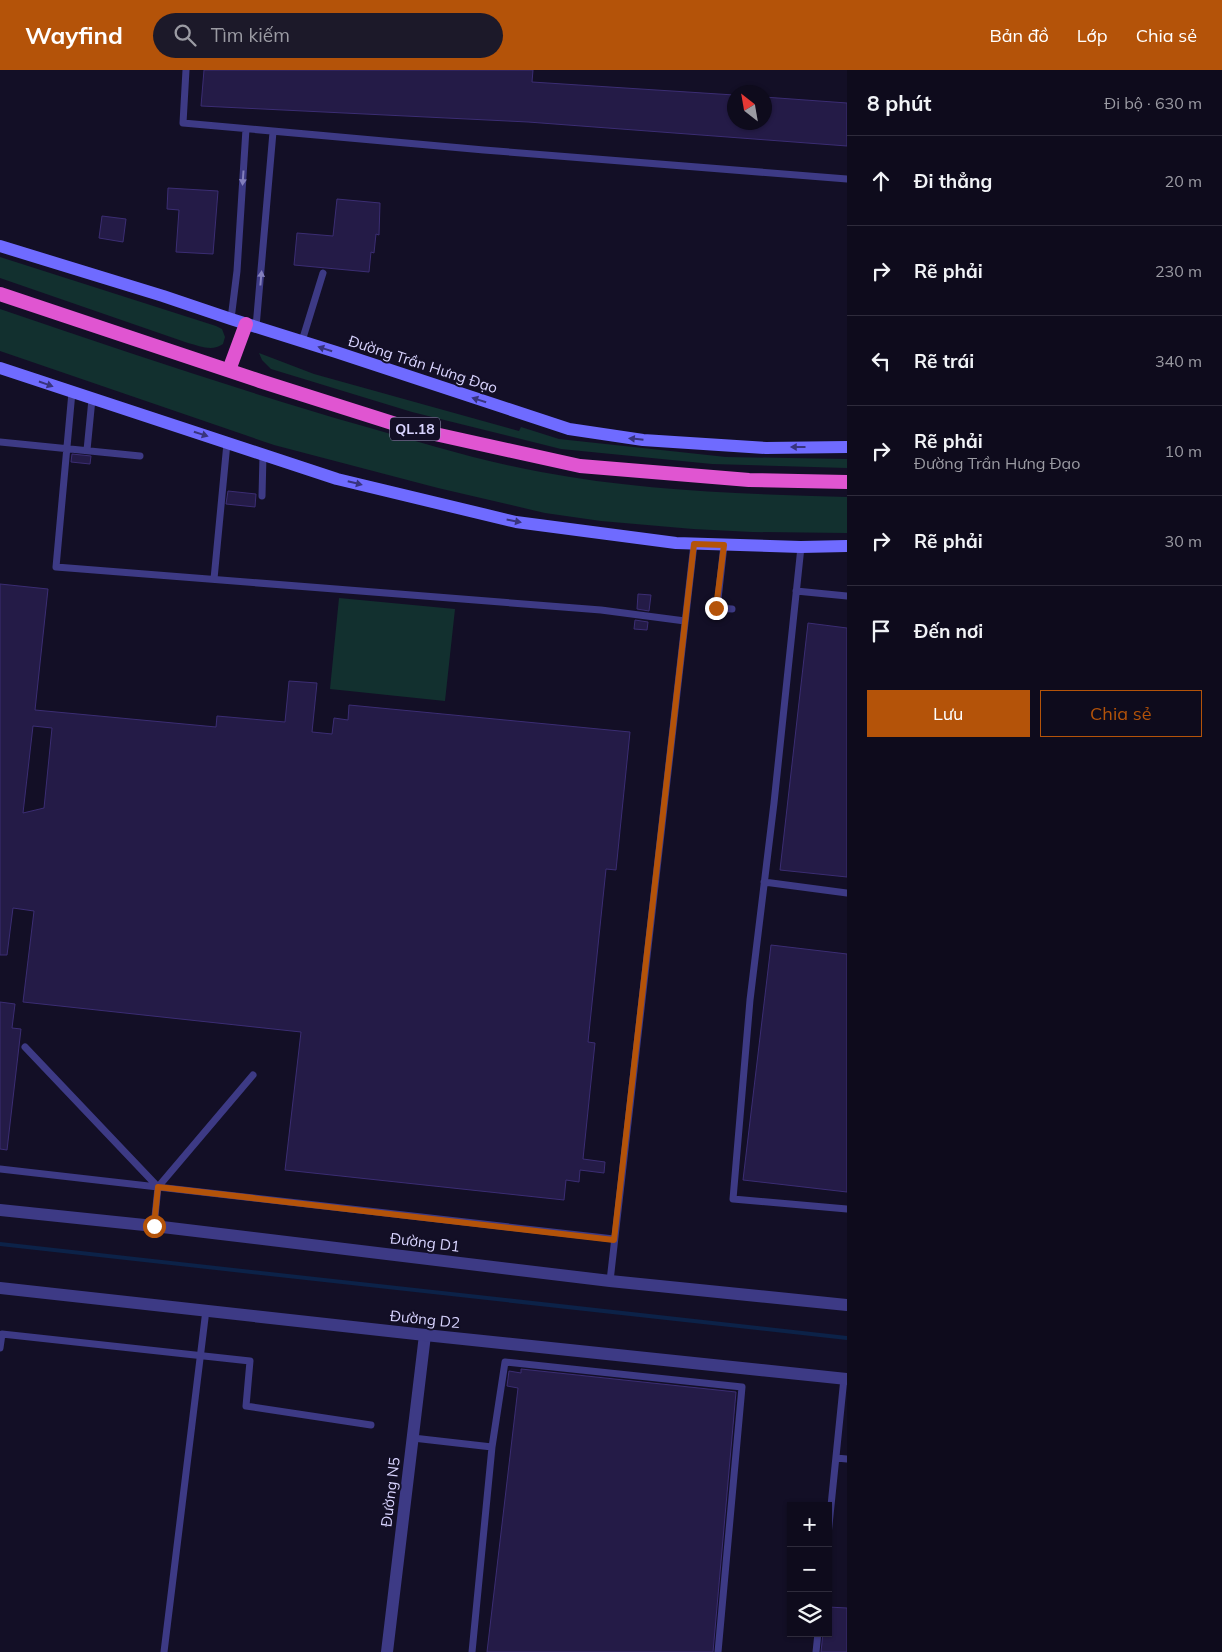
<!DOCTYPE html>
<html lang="vi">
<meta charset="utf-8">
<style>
body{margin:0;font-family:Mulish,sans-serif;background:#1c1929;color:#f1f3f6}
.controls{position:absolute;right:15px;bottom:15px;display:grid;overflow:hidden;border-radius:0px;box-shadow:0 1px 4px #0004}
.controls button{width:45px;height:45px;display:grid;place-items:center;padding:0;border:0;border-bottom:1px solid #2e2b3b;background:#0e0b1c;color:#f1f3f6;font:25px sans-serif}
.compass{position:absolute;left:727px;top:15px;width:45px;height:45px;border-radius:50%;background:#0e0b1c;box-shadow:0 1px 4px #0004;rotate:329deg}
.stop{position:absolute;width:15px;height:15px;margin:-11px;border:4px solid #b45309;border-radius:50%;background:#fff}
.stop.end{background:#b45309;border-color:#fff;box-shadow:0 1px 5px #0008}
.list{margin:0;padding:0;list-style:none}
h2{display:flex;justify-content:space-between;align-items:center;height:65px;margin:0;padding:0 20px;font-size:21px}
h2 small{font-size:16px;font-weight:400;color:#9b9ba3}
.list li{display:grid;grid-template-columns:32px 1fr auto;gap:15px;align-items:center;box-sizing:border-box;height:90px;padding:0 20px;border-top:1px solid #2e2b3b}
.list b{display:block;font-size:19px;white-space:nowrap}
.list p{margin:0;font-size:16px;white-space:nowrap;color:#9b9ba3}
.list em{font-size:16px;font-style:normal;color:#9b9ba3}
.actions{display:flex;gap:10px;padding:15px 20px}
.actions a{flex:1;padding:11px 0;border:1px solid #b45309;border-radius:0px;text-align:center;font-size:18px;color:#b45309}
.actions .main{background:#b45309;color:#fff}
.icon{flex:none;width:28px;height:28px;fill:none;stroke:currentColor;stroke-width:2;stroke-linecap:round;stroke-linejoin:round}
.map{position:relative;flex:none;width:847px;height:1582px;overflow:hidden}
header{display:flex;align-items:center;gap:30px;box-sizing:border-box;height:70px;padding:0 25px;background:#b45309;color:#fff}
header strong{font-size:24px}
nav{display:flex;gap:28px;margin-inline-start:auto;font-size:18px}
.search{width:350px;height:45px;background:#1c1929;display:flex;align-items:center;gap:12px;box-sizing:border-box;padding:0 18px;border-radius:28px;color:#9b9ba3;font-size:19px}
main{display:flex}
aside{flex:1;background:#0e0b1c}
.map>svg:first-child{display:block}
</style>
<header>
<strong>Wayfind</strong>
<div class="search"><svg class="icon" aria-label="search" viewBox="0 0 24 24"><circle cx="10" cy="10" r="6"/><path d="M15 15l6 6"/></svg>Tìm kiếm</div>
<nav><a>Bản đồ</a><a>Lớp</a><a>Chia sẻ</a></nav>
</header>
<main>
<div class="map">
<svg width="847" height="1582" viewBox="0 0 847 1582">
<rect width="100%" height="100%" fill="#130f26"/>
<!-- green -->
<path fill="#12302f" d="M0 187 216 256 222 259 225 267 223 274C212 282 200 276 188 273L0 208Z
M0 239C121 280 241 321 363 356 422 373 481 391 541 402 642 421 745 424 847 427V463L752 462 693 459 601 451 545 443 438 418 274 375 0 281Z
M259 283 314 304 519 361 521 357 559 369 726 387 847 389V398L712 394 561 379 412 342 271 299 262 290Z
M339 528 455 539 445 631 330 619Z"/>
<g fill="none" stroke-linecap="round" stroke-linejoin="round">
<!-- stream -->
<path stroke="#0c2248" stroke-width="4" d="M0 1174 847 1268"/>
</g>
<!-- building -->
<path fill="#241b47" stroke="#3b2d73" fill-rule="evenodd" d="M204 0H533L532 12 734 25V52H764V27L847 33V76L528 52 201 36Z
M168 118 218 121 213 184 176 182 179 140 167 139Z
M337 129 380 133 379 165 376 164 374 183 371 182 369 202 294 195 297 163 333 166Z
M102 146 126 149 123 172 99 168Z
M72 384 91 386 90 394 71 392Z
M228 421 256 424 255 437 226 434Z
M0 514 48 519 35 640 216 657 217 646 285 652 289 611 317 613 312 662 332 664 334 648 348 650 349 635 630 662 616 800 606 799 588 972 595 973 583 1089 605 1092 604 1103 580 1100 579 1112 566 1110 564 1130 285 1100 301 962 23 932 34 841 13 838 7 885H0ZM33 656 52 658 44 738 23 743Z
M638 524 651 525 649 541 637 539Z
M635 550 648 552 647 560 634 559Z
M808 553 847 558V807L780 800Z
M771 875 847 884V1122L743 1110Z
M0 932 15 934 12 958 21 959 7 1080 0 1079Z
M521 1299 736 1322 713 1582H487L518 1318 507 1316 509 1301 521 1303Z
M828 1537 847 1538V1582H821L823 1563H828Z"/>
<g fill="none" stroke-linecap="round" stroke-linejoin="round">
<!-- service -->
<path stroke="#3d3a85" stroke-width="7" d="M186 0 183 53 484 80 847 109
M231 249 237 201 246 59
M256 257 273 62
M302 271 323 203
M72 322 56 497 601 540 685 551
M0 372 140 386
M87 380 92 329
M262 426 263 385
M724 475 717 538 732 539
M801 477 774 733 750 930 733 1129 847 1139
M214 509 227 373
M796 521 847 526
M764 812 847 823
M25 977 158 1117
M0 1099 614 1169
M154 1156 158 1117 253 1005
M610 1211 694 474
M0 1278 2 1264 250 1291 246 1336 371 1355
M413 1368 492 1377
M836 1388 847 1389
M828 1465 844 1308
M164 1582 206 1240
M472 1582 492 1377 505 1292 742 1317 718 1582
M816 1582 818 1563"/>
<!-- minor -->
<path stroke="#3d3a85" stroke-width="12" d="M387 1582 425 1265"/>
<!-- tertiary -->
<path stroke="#3d3a85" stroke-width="12" d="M0 1140 154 1156 610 1211 847 1235
M0 1218 425 1265 847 1309"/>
<!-- secondary -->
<path stroke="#6f6bff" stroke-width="12" d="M0 176 163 226 231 249 336 282 569 359 643 370 766 378 847 377
M0 298 337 409 516 452 676 473 801 477 847 476"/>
<!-- trunk -->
<path stroke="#e055d1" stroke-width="14" d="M0 224 260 311 405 357 435 364 580 396 749 410 847 412
M229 300 246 254"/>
</g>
<!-- one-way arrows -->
<defs><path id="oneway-solid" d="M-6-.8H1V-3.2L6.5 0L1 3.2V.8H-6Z" transform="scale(1.25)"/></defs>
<g fill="#837fbc">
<use href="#oneway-solid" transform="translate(243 108) rotate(94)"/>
<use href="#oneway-solid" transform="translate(261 208) rotate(-85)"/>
</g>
<g fill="#38347d">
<use href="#oneway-solid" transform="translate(325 279) rotate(-162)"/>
<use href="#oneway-solid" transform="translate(46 314) rotate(19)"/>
<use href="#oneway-solid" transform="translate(479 330) rotate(-162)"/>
<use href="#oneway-solid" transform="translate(201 364) rotate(18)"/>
<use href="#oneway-solid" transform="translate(636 369) rotate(-174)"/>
<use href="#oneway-solid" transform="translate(798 377) rotate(180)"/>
<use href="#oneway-solid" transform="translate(355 413) rotate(14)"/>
<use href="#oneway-solid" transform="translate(514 451) rotate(11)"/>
</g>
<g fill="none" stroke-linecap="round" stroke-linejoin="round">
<!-- route -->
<path stroke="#b45309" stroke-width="6" d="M154 1156 158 1117 614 1170 694 474 724 475 716 538"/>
</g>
<g text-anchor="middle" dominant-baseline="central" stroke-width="4" stroke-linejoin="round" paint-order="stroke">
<!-- shield labels -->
<rect fill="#130f26" stroke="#9e99be" stroke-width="1" x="390" y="347.5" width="50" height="23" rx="4"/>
<g font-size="14" font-weight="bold" fill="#d9d4ff">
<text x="415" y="359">QL.18</text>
</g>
<!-- street labels -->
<g font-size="15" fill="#d9d4ff" stroke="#130f26">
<text transform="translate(423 294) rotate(18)">Đường Trần Hưng Đạo</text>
<text transform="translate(425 1172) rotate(7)">Đường D1</text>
<text transform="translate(425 1249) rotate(6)">Đường D2</text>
<text transform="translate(390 1422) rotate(-83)">Đường N5</text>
</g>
</g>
</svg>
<div class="controls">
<button>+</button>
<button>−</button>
<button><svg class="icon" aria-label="layers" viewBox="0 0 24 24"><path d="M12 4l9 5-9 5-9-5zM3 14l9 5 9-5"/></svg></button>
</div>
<svg class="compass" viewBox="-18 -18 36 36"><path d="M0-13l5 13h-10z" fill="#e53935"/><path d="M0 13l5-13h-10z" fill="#9b9ba3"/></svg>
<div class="stop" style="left:154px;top:1156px"></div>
<div class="stop end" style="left:716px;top:538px"></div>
</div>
<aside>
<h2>8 phút<small>Đi bộ · 630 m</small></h2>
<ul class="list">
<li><svg class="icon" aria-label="ahead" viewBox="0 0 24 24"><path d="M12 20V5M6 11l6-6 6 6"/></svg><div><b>Đi thẳng</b></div><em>20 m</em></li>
<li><svg class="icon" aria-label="right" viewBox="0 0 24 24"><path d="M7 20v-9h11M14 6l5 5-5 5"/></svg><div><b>Rẽ phải</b></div><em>230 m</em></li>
<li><svg class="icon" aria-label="left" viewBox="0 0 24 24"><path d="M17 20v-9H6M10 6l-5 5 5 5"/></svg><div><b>Rẽ trái</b></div><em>340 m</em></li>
<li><svg class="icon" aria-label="right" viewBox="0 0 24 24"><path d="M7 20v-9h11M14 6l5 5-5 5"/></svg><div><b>Rẽ phải</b><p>Đường Trần Hưng Đạo</p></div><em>10 m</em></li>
<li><svg class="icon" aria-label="right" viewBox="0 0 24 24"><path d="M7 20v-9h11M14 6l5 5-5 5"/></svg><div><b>Rẽ phải</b></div><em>30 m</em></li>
<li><svg class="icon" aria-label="arrive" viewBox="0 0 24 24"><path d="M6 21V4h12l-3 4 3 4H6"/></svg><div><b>Đến nơi</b></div></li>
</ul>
<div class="actions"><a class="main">Lưu</a><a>Chia sẻ</a></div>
</aside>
</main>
